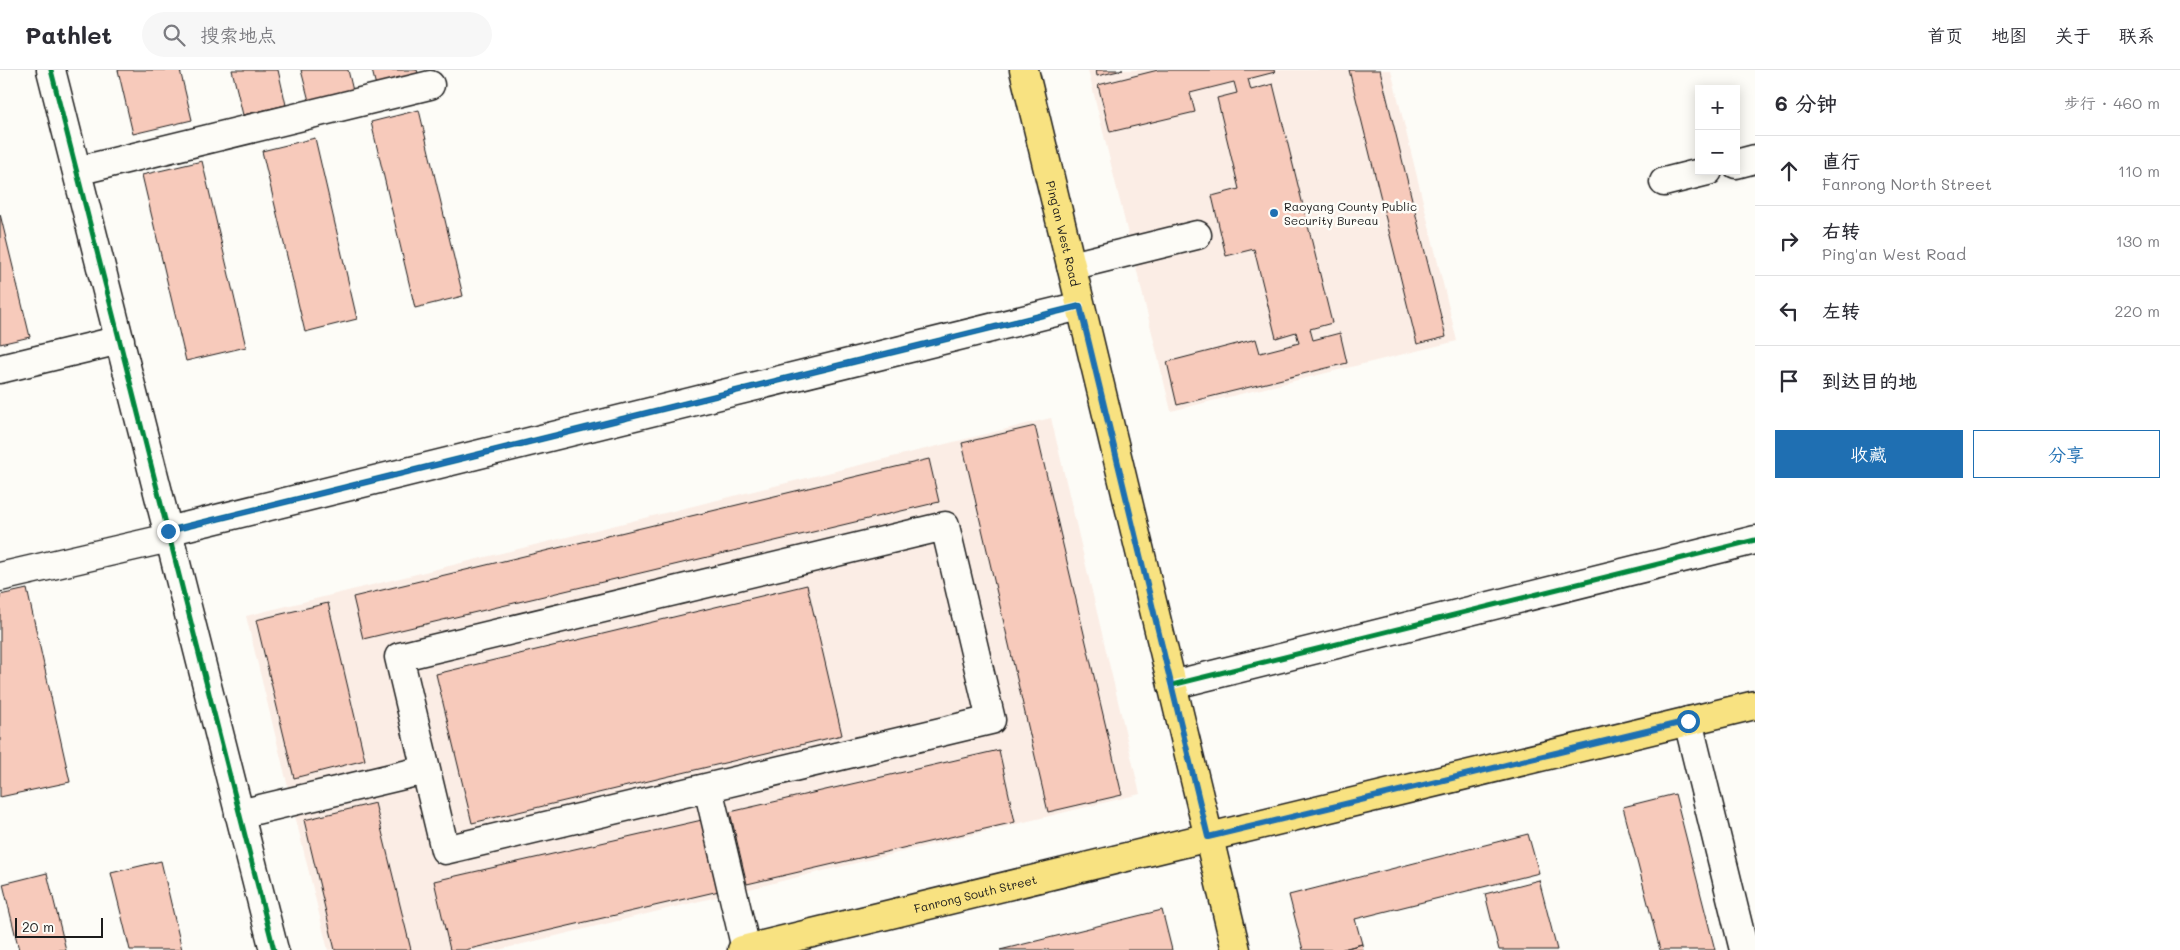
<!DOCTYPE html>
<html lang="zh">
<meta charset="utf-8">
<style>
body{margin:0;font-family:Mali,"LXGW WenKai TC",sans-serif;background:#f7f7f7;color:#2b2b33}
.controls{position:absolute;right:15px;top:15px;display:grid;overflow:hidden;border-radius:0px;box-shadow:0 2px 12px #0003}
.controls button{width:45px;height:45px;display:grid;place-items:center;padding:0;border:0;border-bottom:1px solid #e1e1e2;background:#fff;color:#2b2b33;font:25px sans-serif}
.scale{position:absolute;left:15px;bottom:12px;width:88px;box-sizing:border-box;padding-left:5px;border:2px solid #1c1c1c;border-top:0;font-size:14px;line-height:18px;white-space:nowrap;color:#1c1c1c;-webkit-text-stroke:4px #fdfcf7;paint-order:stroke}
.stop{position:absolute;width:15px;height:15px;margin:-11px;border:4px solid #1f6fb2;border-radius:50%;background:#fff}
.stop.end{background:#1f6fb2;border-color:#fff;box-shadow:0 1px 5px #0008}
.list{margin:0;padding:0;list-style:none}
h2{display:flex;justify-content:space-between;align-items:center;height:65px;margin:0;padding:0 20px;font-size:21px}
h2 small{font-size:16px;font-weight:400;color:#7c7c81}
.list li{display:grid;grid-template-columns:32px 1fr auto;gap:15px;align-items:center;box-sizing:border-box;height:70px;padding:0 20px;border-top:1px solid #e1e1e2}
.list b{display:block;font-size:19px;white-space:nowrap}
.list p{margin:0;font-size:16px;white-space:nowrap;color:#7c7c81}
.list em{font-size:16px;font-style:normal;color:#7c7c81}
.actions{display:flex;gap:10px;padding:15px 20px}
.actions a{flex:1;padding:11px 0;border:1px solid #1f6fb2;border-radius:0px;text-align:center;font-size:18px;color:#1f6fb2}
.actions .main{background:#1f6fb2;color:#fff}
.icon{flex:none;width:28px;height:28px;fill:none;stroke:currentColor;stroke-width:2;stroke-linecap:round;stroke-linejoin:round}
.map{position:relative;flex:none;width:1755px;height:880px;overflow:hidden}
header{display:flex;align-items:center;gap:30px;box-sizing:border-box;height:70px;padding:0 25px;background:#fff;border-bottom:1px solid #e1e1e2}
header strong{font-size:24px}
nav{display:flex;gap:28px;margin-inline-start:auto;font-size:18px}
.search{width:350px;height:45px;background:#f7f7f7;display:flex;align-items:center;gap:12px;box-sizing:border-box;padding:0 18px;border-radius:28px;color:#7c7c81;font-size:19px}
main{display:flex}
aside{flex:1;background:#fff}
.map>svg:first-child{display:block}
</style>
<header>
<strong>Pathlet</strong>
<div class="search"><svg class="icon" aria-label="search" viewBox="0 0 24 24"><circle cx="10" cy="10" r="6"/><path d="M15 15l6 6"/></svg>搜索地点</div>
<nav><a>首页</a><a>地图</a><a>关于</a><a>联系</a></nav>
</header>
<main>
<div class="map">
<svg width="1755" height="880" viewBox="0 0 1755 880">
<rect width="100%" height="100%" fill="#fdfcf7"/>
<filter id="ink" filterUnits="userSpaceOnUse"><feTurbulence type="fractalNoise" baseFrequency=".02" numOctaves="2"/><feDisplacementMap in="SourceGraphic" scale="10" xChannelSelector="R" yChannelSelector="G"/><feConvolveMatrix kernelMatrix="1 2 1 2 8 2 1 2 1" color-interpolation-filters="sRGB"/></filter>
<g filter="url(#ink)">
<!-- built -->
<path fill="#fbede5" d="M1088 0H1391L1457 271 1171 341Z
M1051 348 1140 724 498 880H328L246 546Z"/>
<!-- building -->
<path fill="#f7cabb" stroke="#1c1c1c" d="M118 0H180L192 50 133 64Z
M232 0H278L286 35 243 45Z
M301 0H348L353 21 309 31Z
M372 0H417L419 5 376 16Z
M1096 0H1123L1097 6Z
M1158 0H1274L1275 2 1248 9 1251 20 1273 14 1332 253 1310 259 1313 270 1340 263 1347 293 1177 335 1167 292 1256 269 1260 283 1299 273 1296 262 1276 268 1254 179 1226 186 1212 126 1239 119 1217 28 1237 23 1234 12 1190 23 1195 42 1110 62 1098 15Z
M1349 0H1380L1446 267 1417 274Z
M419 40 463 226 415 238 371 52Z
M315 68 357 249 305 262 262 81Z
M202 91 246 277 186 291 142 105Z
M0 144 30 267 0 274Z
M1035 356 1122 725 1048 742 962 373Z
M929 389 939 432 363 569 353 527Z
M807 515 842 665 472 753 436 604Z
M27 519 70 712 0 727V525Z
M328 533 365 690 294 708 256 550Z
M999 680 1015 752 747 814 730 742Z
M1675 724 1715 880H1660L1623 737Z
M375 733 411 880H335L304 750Z
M702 750 719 821 465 880H450L434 811Z
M1528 764 1539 803 1355 849 1362 874 1340 880H1303L1289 825Z
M161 791 182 880H130L111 803Z
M47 803 66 880H19L3 814Z
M1539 810 1557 880H1499L1485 824Z
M1162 840 1172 880H1000Z
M1362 874 1363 880H1340Z"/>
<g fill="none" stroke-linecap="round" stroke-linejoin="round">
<defs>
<path id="minor" d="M51 0 274 880
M1736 94 1755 89
M77 101 430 15
M1664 112 1708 101
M1071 196 1197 165
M0 299 120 270
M945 456 991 650 445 780 399 587Z
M168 461 1080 236
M0 507 169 468
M1172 615 1755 470
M1688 651 1744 880
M708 718 746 879
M239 744 425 700"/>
<g id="major">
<path id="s1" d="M1024 0 1236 880"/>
<path id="s2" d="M742 880 1755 635"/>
</g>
</defs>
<!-- minor casing -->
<use href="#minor" stroke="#1c1c1c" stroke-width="31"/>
<!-- major casing -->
<use href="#major" stroke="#1c1c1c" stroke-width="31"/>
<!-- minor -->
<use href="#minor" stroke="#fdfcf7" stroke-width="28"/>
<!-- major -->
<use href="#major" stroke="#f8e281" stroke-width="28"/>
<defs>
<path id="cycleway" d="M51 0 274 880
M168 461 1080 236
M1172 615 1755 470"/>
</defs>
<!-- cycleway casing -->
<use href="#cycleway" stroke="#fdfcf7" stroke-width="8"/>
<!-- cycleway -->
<use href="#cycleway" stroke="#00873e" stroke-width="5"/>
</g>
</g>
<g fill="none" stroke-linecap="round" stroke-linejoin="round" filter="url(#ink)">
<!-- route -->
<path stroke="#1f6fb2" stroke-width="6" d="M168 461 1080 236 1208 767 1688 651"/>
</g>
<!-- markers -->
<circle fill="#1f6fb2" stroke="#fdfcf7" stroke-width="2" cx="1274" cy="143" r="5"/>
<g text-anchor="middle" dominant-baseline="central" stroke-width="5" stroke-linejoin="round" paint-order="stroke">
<!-- poi labels -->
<g font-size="12" fill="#1c1c1c" stroke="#fdfcf7" text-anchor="start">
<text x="1284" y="136">Raoyang County Public<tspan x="1284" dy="14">Security Bureau</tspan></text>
</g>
<!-- street labels -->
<g font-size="12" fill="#1c1c1c" stroke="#fdfcf7">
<text stroke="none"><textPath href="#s1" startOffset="168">Ping'an West Road</textPath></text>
<text stroke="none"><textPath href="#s2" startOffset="240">Fanrong South Street</textPath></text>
</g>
</g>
</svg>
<div class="controls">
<button>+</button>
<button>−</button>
</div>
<div class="scale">20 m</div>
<div class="stop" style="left:1688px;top:651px"></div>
<div class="stop end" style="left:168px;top:461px"></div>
</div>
<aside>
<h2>6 分钟<small>步行 · 460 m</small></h2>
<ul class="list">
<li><svg class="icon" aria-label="ahead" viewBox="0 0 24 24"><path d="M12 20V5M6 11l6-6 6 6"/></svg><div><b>直行</b><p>Fanrong North Street</p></div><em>110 m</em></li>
<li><svg class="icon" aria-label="right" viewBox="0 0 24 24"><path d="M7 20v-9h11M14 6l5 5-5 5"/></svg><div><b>右转</b><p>Ping'an West Road</p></div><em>130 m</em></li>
<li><svg class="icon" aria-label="left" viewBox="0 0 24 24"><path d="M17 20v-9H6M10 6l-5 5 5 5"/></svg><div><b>左转</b></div><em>220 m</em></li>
<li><svg class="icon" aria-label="arrive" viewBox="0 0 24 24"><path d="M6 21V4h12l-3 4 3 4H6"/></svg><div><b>到达目的地</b></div></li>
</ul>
<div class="actions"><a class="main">收藏</a><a>分享</a></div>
</aside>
</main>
